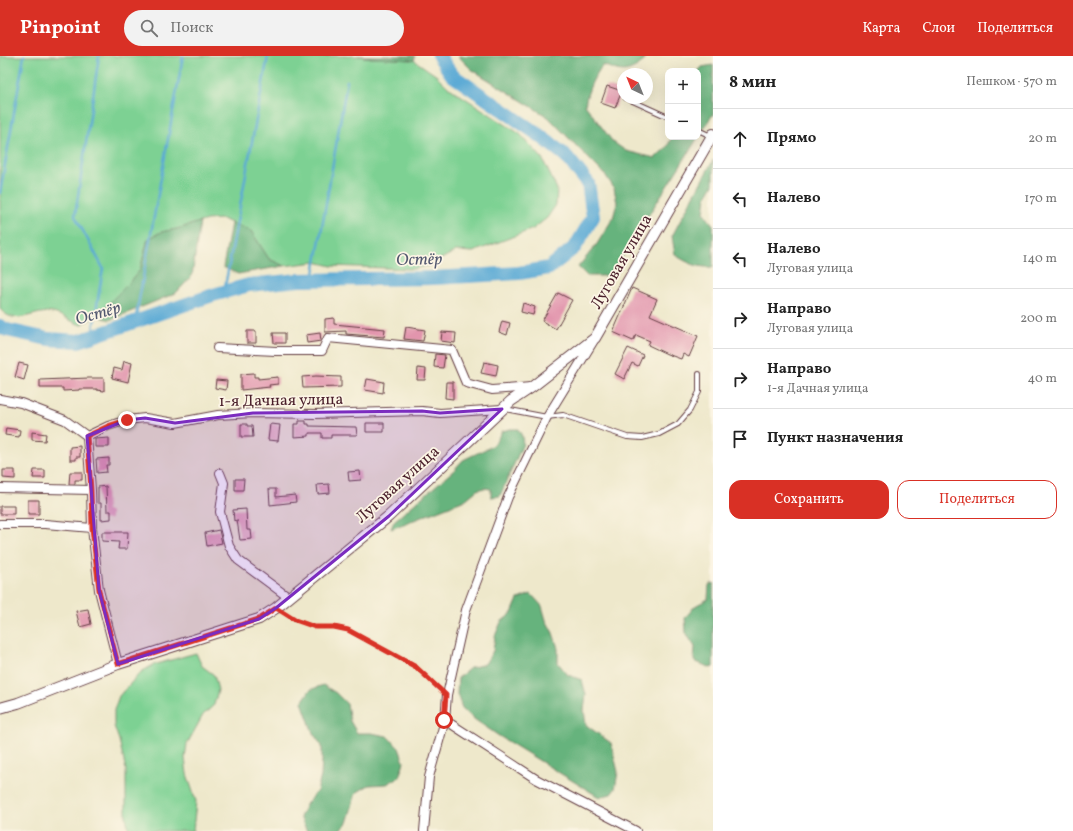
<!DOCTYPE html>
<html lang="ru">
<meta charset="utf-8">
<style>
body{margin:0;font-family:Vollkorn,serif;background:#f2f2f2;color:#222}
.controls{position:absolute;right:12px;top:12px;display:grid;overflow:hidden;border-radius:8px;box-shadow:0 4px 16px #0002}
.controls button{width:36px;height:36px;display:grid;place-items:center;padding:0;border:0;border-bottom:1px solid #e0e0e0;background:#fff;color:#222;font:20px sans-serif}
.compass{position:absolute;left:617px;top:12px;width:36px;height:36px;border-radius:50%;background:#fff;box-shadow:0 4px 16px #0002;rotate:317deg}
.stop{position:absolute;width:12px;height:12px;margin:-9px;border:3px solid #d93025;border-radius:50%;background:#fff}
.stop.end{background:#d93025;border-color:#fff;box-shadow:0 1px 4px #0008}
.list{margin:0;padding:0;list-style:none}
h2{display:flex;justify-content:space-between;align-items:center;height:52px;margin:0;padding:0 16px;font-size:17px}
h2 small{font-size:13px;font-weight:400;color:#767676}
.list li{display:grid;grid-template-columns:26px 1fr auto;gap:12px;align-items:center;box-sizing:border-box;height:60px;padding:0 16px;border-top:1px solid #e0e0e0}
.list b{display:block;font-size:15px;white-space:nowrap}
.list p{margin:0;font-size:13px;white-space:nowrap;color:#767676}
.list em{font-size:13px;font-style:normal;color:#767676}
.actions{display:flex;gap:8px;padding:12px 16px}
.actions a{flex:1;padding:9px 0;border:1px solid #d93025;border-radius:12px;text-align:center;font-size:14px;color:#d93025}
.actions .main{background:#d93025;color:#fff}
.icon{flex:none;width:22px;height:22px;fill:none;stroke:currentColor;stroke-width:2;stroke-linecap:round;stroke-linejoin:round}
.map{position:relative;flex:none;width:713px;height:775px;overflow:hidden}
header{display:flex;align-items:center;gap:24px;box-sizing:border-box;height:56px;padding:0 20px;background:#d93025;color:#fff}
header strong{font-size:19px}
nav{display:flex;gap:22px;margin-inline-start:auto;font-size:14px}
.search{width:280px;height:36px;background:#f2f2f2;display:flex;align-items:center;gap:10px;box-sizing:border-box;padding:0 14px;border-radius:22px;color:#767676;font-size:15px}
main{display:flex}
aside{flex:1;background:#fff}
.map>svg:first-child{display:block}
</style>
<header>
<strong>Pinpoint</strong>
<div class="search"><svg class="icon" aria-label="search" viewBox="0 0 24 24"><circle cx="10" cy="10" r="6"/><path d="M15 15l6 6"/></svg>Поиск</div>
<nav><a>Карта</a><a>Слои</a><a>Поделиться</a></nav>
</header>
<main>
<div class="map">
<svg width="713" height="775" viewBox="0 0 713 775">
<rect width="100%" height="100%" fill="#fcf5e5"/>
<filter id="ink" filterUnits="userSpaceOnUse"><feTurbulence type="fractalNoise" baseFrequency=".025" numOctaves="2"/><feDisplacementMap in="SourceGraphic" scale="8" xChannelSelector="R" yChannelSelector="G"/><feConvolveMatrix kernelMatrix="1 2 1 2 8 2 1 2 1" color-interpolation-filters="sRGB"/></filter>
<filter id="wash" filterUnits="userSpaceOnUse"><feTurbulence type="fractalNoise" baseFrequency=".012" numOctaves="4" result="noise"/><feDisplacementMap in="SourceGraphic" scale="16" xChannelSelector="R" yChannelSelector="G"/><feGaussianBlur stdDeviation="0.9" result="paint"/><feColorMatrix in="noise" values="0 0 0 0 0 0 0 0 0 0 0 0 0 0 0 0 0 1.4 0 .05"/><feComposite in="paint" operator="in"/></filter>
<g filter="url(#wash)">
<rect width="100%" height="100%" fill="#eee8cb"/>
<!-- green -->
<path fill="#7dd193" stroke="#64785f" d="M0 0H358L372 2 414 4 437 20 448 31 520 78 542 102 557 133 556 149 547 162 533 173 473 196 456 195 428 210 412 213 332 210 315 206 284 210 269 203 251 175 222 163 207 164 177 173 161 176 148 183 140 214 130 226 96 260 81 269C72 266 62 259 53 257 34 253 16 272 0 253Z
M196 597 202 610 214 619 218 634 214 649 203 659 187 688 185 702 187 718 196 745 193 775H129L126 761V714L119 684 114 670V654L119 640 141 616 153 609Z"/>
<!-- forest -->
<path fill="#66b37d" stroke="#586954" d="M358 0H415L414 4 372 2Z
M458 0H643L644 5C627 18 623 17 603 9 593 22 588 33 585 49L613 86 626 95 655 102 667 91 672 81H698V15L702 11 713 9V58L613 215 606 220H587L578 211 597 188 613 162 617 147 614 132 606 120 548 61 471 13Z
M713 104V128L706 141 704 157 713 169V211C697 212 688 207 675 199L672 180Z
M200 166 192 220 176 237 110 264 96 260 130 226 140 214 148 183 161 176 177 173Z
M231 167 251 175 269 203 284 210 238 218 223 211Z
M510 373H518L522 380 523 388 500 440 491 441V433L484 432 477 434 465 444 391 473 394 465 453 415 463 404 494 389 502 375Z
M713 527V611L711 612 694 605 695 591 686 577 685 562 695 550 708 543 709 529Z
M531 538 542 550 546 564 553 577 558 592V607L568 619 582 624 586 639 584 654 586 669 611 687 618 716 615 733 611 738 599 741 499 680 474 663 462 652 457 638 458 622 470 612 485 608 493 595 495 580 501 566 512 557 518 543Z
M323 629 336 637 347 648 350 665 357 677H371L387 680 399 692 404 706 399 721 387 728 369 729 356 737 347 767 339 775H307L300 761 307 747 317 735 321 720 322 705V690L313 677 302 646 310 634Z"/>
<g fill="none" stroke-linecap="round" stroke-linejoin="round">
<!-- stream -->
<path stroke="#5baad5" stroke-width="2.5" d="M0 137 24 0
M313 224 347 25
M224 236 268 0
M135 266 183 0
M92 280 103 212 75 160 99 0"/>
<!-- river -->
<path stroke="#5baad5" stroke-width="14" d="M0 270 7 274 48 283 79 285 213 239 249 229 299 224 434 222 519 217 549 212 575 191 593 161 588 127 566 100 539 79 452 19 439 0"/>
</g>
<g id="blocks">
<!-- building -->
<path fill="#e295ad" d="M607 30 622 35 615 52 601 47Z
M632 232 657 243 650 259 698 280 689 301 683 298 681 303 667 298 648 289 650 285 636 279 633 285 613 276Z
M558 237 572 244 556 273 542 265Z
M523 247 535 251 533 259 521 256Z
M334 262V268L385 273 384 281 346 278V275L325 276V263Z
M502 265 510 267 507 279 499 276Z
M406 271 425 274 423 285 404 283Z
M247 275H256V287H247Z
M442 276 456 277 455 287 441 285Z
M273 277H285V287H274Z
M320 277 321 285 307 287 306 279Z
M628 292 643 299 638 310 632 307 624 323 615 318Z
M435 298 445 299 443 312 434 311Z
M124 305 132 307 128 326 112 322 114 312 122 314Z
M484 306 498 309 496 320 481 317Z
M19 307 28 309 24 324 15 321Z
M418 312 426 313 425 324H417Z
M254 317V321H258V323L278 321V328L269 329 270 331 241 334V318Z
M316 320 341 321V331L303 332 302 321Z
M89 322H104V335L97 334V333H79V334L63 335V332H40V324Z
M367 323 384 326 383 337 365 334Z
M216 324 227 325 226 334 215 332Z
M446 326H453V343L445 342Z
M299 365H306V368H309V370L356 371 357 379H331V382H322V377H309V380L294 381V368H299Z
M366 367H384V376H366Z
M241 368H247V370H252L253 381H241Z
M270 368 280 369 278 385 268 384Z
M6 372 20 374 19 381 5 379Z
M32 376 46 378 45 385 32 384Z
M109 382V391H95V383Z
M80 390V401H76V404H70V391Z
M109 402V409H106L107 416 97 417 96 403Z
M3 414H15V423L3 422Z
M34 414H45V422H33Z
M360 415 361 424 349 425 348 416Z
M70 416H82V424H75V428H69Z
M235 423H244L243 434H235Z
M329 428 330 437 318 438 317 429Z
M106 430 107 455H111V463L101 464V447H98V431Z
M269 433H276V441L295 439 296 446 270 449Z
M28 444H39V458H28Z
M0 450H14V458H0Z
M246 453 247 474H251L252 483 240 484 237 464 234 465 233 454Z
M219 474 222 487 207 490 205 477Z
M102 476H128L127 493H118L119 486 102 485Z
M88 553 91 568 80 571 76 555Z"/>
</g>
</g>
<g filter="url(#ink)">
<use href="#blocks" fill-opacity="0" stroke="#633d43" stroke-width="1"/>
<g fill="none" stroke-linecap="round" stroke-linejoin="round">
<defs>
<path id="service" d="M626 42 668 61
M698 74 711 80
M505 353 547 361 563 359 627 381 642 382 659 378 678 368 690 354 699 336V318"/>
<path id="minor" d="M217 292 276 295H322L328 282 452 294 466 327 492 334 531 331
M0 343 21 347 65 364 87 380
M87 380 108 370 127 364 145 362 175 367 218 359 253 357 315 358 422 355 440 357 502 353
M87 380 91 434 92 472 99 534 118 608
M220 417 224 427 220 456 229 490 238 504 288 541
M0 432 91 434
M0 468H45L92 472
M445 664 536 723 636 775
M424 775 429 721 445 664 447 639 466 554 508 441 547 361 593 286"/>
<path id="tertiary" d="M0 652 18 647 118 608 259 563 276 552 389 460 511 345 532 331 595 282 713 78"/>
</defs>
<!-- service casing -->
<use href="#service" stroke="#633d43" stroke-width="6"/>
<!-- minor casing -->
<use href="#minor" stroke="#633d43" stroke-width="10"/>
<!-- tertiary casing -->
<use href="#tertiary" stroke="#633d43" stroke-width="12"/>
<!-- path -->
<path stroke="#633d43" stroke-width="1.5" stroke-dasharray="3 3" stroke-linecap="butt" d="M284 557 295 564 315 571H335L348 574 416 611 440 633"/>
<!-- service -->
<use href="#service" stroke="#fff" stroke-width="4"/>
<!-- minor -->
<use href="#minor" stroke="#fff" stroke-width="8"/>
<!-- tertiary -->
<use href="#tertiary" stroke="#fff" stroke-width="10"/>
</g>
</g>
<g fill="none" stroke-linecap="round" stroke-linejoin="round" filter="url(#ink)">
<!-- route -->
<path stroke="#d93025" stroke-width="5" d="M127 364 108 370 87 380 91 434 92 472 99 534 118 608 259 563 276 552 295 564 315 571H334L348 574 416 611 446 639 444 664"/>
</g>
<!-- marked area -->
<path fill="#7b2cbf" fill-opacity="0.2" stroke="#7b2cbf" stroke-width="3" stroke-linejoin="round" d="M502 353 389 460 276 552 259 563 118 608 99 534 87 380 127 364 145 362 175 367 253 357 422 355 440 357Z"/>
<g text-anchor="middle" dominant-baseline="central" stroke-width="3.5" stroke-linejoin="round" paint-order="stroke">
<!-- street labels -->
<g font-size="16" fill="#4a1f2b" stroke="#fcf5e5">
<text transform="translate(622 206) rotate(-60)">Луговая улица</text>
<text transform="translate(281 345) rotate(-1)">1-я Дачная улица</text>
<text transform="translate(398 429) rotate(-42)">Луговая улица</text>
</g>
<!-- water labels -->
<g font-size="17" font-style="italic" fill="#51576f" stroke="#fcf5e5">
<text transform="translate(419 204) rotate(-1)">Остёр</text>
<text transform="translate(98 258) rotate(-16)">Остёр</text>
</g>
</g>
</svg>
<div class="controls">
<button>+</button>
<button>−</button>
</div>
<svg class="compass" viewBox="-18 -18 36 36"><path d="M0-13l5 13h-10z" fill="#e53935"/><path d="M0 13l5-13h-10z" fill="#767676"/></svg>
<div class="stop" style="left:444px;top:664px"></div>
<div class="stop end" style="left:127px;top:364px"></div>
</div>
<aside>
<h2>8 мин<small>Пешком · 570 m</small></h2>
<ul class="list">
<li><svg class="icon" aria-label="ahead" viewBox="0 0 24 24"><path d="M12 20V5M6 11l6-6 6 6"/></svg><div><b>Прямо</b></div><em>20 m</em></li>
<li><svg class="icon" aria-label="left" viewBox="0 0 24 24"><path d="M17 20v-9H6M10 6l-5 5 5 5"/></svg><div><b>Налево</b></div><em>170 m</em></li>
<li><svg class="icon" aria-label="left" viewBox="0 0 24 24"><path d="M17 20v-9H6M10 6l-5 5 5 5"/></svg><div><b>Налево</b><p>Луговая улица</p></div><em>140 m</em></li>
<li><svg class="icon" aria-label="right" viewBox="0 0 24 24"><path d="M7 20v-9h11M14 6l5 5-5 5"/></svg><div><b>Направо</b><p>Луговая улица</p></div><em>200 m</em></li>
<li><svg class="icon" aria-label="right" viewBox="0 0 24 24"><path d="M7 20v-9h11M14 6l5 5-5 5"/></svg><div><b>Направо</b><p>1-я Дачная улица</p></div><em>40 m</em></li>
<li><svg class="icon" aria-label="arrive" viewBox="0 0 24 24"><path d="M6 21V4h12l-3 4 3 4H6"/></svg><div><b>Пункт назначения</b></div></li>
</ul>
<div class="actions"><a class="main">Сохранить</a><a>Поделиться</a></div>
</aside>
</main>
